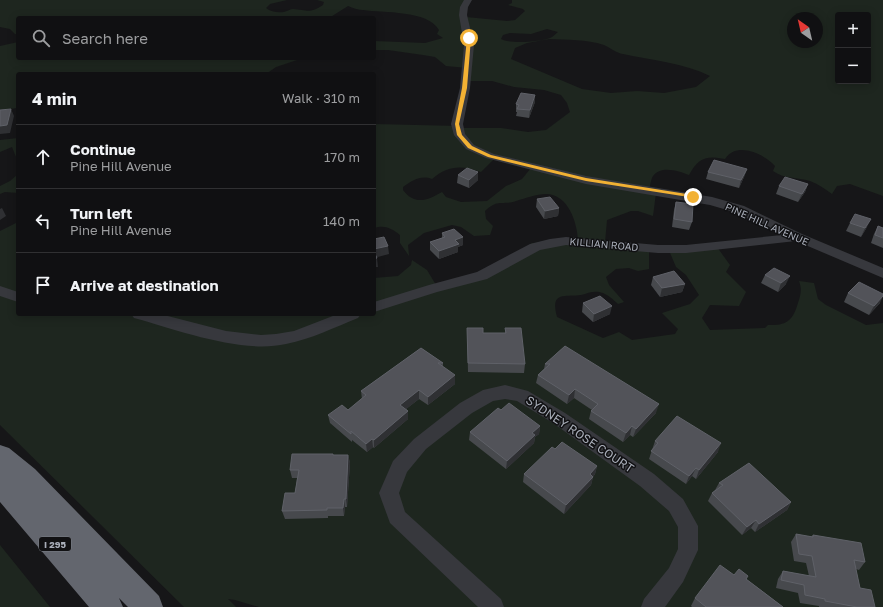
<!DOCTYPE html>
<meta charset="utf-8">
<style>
body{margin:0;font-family:"Golos Text",sans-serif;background:#1e1e20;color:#f1f3f6}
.controls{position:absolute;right:12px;top:12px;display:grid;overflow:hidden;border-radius:4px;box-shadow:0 2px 10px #0003}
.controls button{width:36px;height:36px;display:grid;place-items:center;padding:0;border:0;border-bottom:1px solid #303032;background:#101012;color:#f1f3f6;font:20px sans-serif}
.compass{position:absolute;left:787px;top:12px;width:36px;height:36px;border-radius:50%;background:#101012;box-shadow:0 2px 10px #0003;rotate:326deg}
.stop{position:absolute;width:12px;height:12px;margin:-9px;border:3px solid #f2b134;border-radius:50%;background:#fff}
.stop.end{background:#f2b134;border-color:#fff;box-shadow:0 1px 4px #0008}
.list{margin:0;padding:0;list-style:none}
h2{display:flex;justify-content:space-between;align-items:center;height:52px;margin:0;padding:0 16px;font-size:17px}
h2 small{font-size:13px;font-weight:400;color:#9c9d9f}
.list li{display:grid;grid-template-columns:26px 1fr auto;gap:12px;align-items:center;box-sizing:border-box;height:64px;padding:0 16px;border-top:1px solid #303032}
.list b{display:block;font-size:15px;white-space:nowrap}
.list p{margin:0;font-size:13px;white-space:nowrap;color:#9c9d9f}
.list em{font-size:13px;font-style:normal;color:#9c9d9f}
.icon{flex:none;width:22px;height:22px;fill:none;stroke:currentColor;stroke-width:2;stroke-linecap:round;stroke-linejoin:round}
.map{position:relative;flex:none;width:883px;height:607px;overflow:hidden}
.search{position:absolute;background:#101012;box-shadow:0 2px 10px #0003;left:16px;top:16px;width:360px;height:44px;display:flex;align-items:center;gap:10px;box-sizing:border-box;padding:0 14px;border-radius:4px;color:#9c9d9f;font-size:15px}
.panel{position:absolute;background:#101012;box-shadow:0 2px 10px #0003;left:16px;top:72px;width:360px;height:244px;border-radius:4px}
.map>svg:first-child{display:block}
</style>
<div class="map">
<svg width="883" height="607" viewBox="0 0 883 607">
<rect width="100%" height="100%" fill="#161618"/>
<!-- green -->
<path fill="#1e261f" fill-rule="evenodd" d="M0 0H287L270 4 266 8C271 12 278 13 284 12 288 11 290 9 293 9 307 10 310 14 323 5L324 2 317 0H470L466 8V17L507 21 515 20 525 11 523 9 508 5 512 3V0H883V196L850 184 837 186 832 194C825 189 818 184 810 181 797 177 784 179 773 171L775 166C764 154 737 141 725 159 706 155 698 158 689 175 679 171 661 165 653 176 651 179 650 186 649 191L656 193 653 216 638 211H631L607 220 605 242 649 248V269L638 271 629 268 616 269 606 277 609 285 624 302 618 304C614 300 608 295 603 293 594 290 589 293 581 295 564 297 550 291 557 317L603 338 619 332 632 340 675 334 678 329 662 313 690 304 699 295 686 275 676 267 668 248 717 247 730 265 726 272 746 292 739 306 710 305 702 318 710 330 765 328 768 325C787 326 793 320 798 303 801 294 802 289 799 281L814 283 818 299 826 305 866 325 883 323V607H259L235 600 228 599 236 607H184L0 425V231L18 222V314H374V278L398 276 411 265 412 260 427 270 436 285 477 276 518 254 532 243 578 240C577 222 568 194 546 194 536 194 526 198 516 201 502 206 499 198 485 211L486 219 493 226 490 235 474 236 461 227 452 225 424 233 408 245 409 256 400 243V235C391 228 385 225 374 228V124L459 126 462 128H501L528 132 546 130 570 112 567 103 561 95 544 90 514 87 492 81H468V68L446 66 435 57 423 55 388 50H374V41L425 43 443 38 437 34 439 30C428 10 383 13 363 10 358 10 353 8 348 6L329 18H18V35L15 34 10 29 0 27ZM838 15H868V81H838ZM793 18H817V42H793ZM547 29 558 32C555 34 553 37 550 38 541 42 509 44 501 39L503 35 510 33 531 34ZM549 39C568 40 586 39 604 45 611 48 616 53 623 54 652 60 684 63 710 76L696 87 664 93 637 91 611 93 582 89 511 59 515 48 527 43ZM495 158 531 168 522 179 506 186 487 201 461 202 446 197 442 192C428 200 415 206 403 190V187C413 180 421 175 432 179 448 165 462 165 481 172Z
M18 42V58H303L276 67 266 74H18V108L0 110V46Z
M18 138V162L12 147 0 152V140Z
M18 174V193L5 192 0 194V186L10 181Z
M0 545 50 607H0Z"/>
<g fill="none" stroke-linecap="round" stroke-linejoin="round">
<!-- minor -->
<path fill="#37383d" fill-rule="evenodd" d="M464 0H472L468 7 467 15 474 45 470 88 463 124 465 134 474 145 494 154 586 176 712 197 744 206 802 234 883 268V278L796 241 686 253H658L566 245 540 250 487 279 437 292 374 312V302L429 285 477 272 530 244 550 239 566 237 658 245H686L782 235 734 212 710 205 586 184 486 158 466 149 454 135 451 124 460 88 464 45 459 15 460 7Z
M0 286 18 292V302L0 296Z
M131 314H160L226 331 261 335 276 334 294 331 338 314H361L358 318C335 327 312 339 286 344 241 354 178 330 134 318Z
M505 385 528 391 565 413 654 474 683 499 698 526V550L683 582 665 607H641L644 599 669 568 678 549V527L669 511 640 486 553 423 517 401 505 399 493 401 472 413 426 449 407 472 399 493 405 512 501 599 504 607H478L390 523 379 493 393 461 414 439 460 403 483 390Z"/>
<!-- highway -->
<path fill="#63666e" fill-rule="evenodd" d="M0 445 9 448 35 469 159 596 163 607H128L119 598 123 607H89L0 502Z"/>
</g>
<!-- wall -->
<path fill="#47494d" d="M535 102 529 118 516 116 517 112H516V104Z
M747 169 744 177 739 188 706 179 708 172Z
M458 175 478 180 469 188 457 183Z
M808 184 805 192 798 202 776 194 779 186Z
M537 199 559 208 558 216 544 219 536 207Z
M676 202 692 222 689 230 672 227 674 210Z
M850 223 867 227 861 237 846 231Z
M878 226 883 228V248L871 243 874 234Z
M442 233 463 237V245L458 247V252L439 259 430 250V242L442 238Z
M765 275 786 284 778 292 761 283Z
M653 277 685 284 682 292 660 297 651 285Z
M848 293 880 303 869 315 844 302Z
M583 303 610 314 593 322 582 312Z
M467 328 483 333H505V328L525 364 524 373 468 372Z
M565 346 656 413 633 437 630 435 623 442 589 419 591 411 592 410 574 398 567 404 536 383 538 375 544 369 545 364Z
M421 348 443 363V367L455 384 428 405 419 399 406 409 408 411V419L374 448 373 447 367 452 352 440V442L330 423 328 415 348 410 362 399 361 391Z
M501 410 540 426 539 434 535 437 534 443 506 469 469 440 470 432Z
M655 441 718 452 696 479 692 476 686 484 649 459Z
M555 449 597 466 595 474 593 477 591 485 564 514 523 482 524 474Z
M333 455H348L350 463 347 507H345L344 516H328V518L285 519 282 511 295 493 297 478H292L290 470Z
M719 483 791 502 787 510 755 532 751 528 742 535 708 501 712 493 715 490Z
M796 534 811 537 813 535 865 562 859 570 856 569 860 588 875 607H819V606L800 603 798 593 776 588 778 579 783 571 809 576 806 563 794 561 791 542Z
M734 575 748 576 746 579 783 607H692L691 606 695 598Z"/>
<!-- shaded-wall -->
<path fill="#2f3033" d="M535 95V102L529 118 530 110Z
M11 109 14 116 10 133 0 134V126Z
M747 169 744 177 739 188 741 180Z
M478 172V180L469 188V180Z
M808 184 805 192 798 202 802 194Z
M2 208 6 216 0 220V209Z
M559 208 558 216 544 219 545 211Z
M871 219 867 227 861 237 865 228Z
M463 237V245L458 247V252L439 259V251L455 240Z
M388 246 389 254 374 258V249Z
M377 258 378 267H374V259Z
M790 276 786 284 778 292 781 283Z
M685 284 682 292 660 297 662 288Z
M883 296 880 303 869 315 874 306Z
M612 306 610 314 593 322 594 314Z
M455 375V384L428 405V397Z
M575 389 574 398 567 404 569 395Z
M419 390V399L401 413 400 405Z
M659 404 656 413 633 437 636 429Z
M408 411V419L374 448V440Z
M540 426 539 434 535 437 534 443 506 469 507 461 532 433Z
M632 426 630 435 623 442 626 433Z
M372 439 373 447 367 452 366 444Z
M721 443 718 452 696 479 699 470Z
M348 455 350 463 347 507 346 499Z
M597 466 595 474 593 477 591 485 564 514 566 505 590 474Z
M696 468 692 476 686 484 689 476Z
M344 499 345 507 344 516 343 508Z
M791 502 787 510 755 532 759 524Z
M756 520 751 528 742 535 747 527Z"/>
<!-- building -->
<path fill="#525359" stroke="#5f6168" d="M521 93 535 95 530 110 517 109 519 105 516 104Z
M11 109 7 125 0 126V110Z
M714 160 747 169 741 180 708 172Z
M467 168 478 172 469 180 458 175Z
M785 177 808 184 802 194 779 186Z
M550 197 559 208 545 211 537 199Z
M676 202 693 204 692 222 674 219Z
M855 214 871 219 865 228 850 223Z
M878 226 883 228V238L875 235Z
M454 229 463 237 455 240 459 244 439 251 430 242 445 237 442 233Z
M384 237 388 246 374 249V239Z
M374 252 377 258 374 259Z
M774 268 790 276 781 283 765 275Z
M674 271 685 284 662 288 653 277Z
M859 282 883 294V296L874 306 848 293Z
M600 296 612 306 594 314 583 303Z
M467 328H483V333H506L505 328H521L525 364 468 363Z
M565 346 659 404 636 429 632 426 626 433 591 411 598 404 575 389 569 395 538 375 550 364H545Z
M421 348 443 363H438L455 375 428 397 419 390 400 405 408 411 374 440 372 439 366 444 351 431V434L328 415 342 405 348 410 366 395 361 391Z
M509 403 540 426 532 433 535 435 507 461 470 432 498 408 501 410Z
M677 416 721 443 699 470 696 468 689 476 651 451 658 443 655 441Z
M562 442 597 466 590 474 593 477 566 505 524 474 552 447 555 449Z
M292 454H333V455H348L346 499H344L343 508H327V510L282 511 285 493H295L299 470H290Z
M749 463 791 502 759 524 756 520 747 527 712 493 723 485 719 483Z
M796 534 813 537V535L861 543 865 562 854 560 860 588 871 590 875 607H857L825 601V599L805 595 804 585 781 580 783 571 816 577 812 556 799 554Z
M720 565 734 575 739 569 748 576 746 579 783 607H706L695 598Z"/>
<!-- route -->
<path fill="#f2b134" d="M469 37 471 38 467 88 459 124 462 135 472 146 491 155 586 178 693 195 696 197 695 198 586 181 488 157 468 148 457 135 455 124 462 88 467 38Z"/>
<g text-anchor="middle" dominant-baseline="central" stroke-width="3" stroke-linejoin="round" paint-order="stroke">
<!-- shield labels -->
<rect fill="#111113" stroke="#7b7e86" stroke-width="1" x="39" y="537" width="32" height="14" rx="3"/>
<g font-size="9" font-weight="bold" fill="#a8adb8">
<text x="55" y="544">I 295</text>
</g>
<!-- street labels -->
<g font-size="10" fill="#a8adb8" stroke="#111113">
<text transform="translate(767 224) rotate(24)">PINE HILL AVENUE</text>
<text transform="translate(604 244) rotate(5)">KILLIAN ROAD</text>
</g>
<!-- near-street labels -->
<g font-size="12" fill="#a8adb8" stroke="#111113">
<text transform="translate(580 434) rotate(34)">SYDNEY ROSE COURT</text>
</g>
</g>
</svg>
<div class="controls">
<button>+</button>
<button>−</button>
</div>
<svg class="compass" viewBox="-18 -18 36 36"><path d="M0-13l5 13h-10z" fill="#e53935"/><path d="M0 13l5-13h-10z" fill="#9c9d9f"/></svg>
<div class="stop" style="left:469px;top:38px"></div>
<div class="stop end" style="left:693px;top:197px"></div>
<div class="search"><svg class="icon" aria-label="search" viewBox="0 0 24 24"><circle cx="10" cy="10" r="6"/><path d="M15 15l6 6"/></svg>Search here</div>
<section class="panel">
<h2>4 min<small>Walk · 310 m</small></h2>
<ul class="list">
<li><svg class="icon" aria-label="ahead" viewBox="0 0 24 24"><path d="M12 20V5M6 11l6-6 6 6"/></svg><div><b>Continue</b><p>Pine Hill Avenue</p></div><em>170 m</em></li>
<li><svg class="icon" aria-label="left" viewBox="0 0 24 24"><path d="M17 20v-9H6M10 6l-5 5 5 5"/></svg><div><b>Turn left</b><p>Pine Hill Avenue</p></div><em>140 m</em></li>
<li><svg class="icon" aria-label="arrive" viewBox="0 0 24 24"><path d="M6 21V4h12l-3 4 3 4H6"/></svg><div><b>Arrive at destination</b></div></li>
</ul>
</section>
</div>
